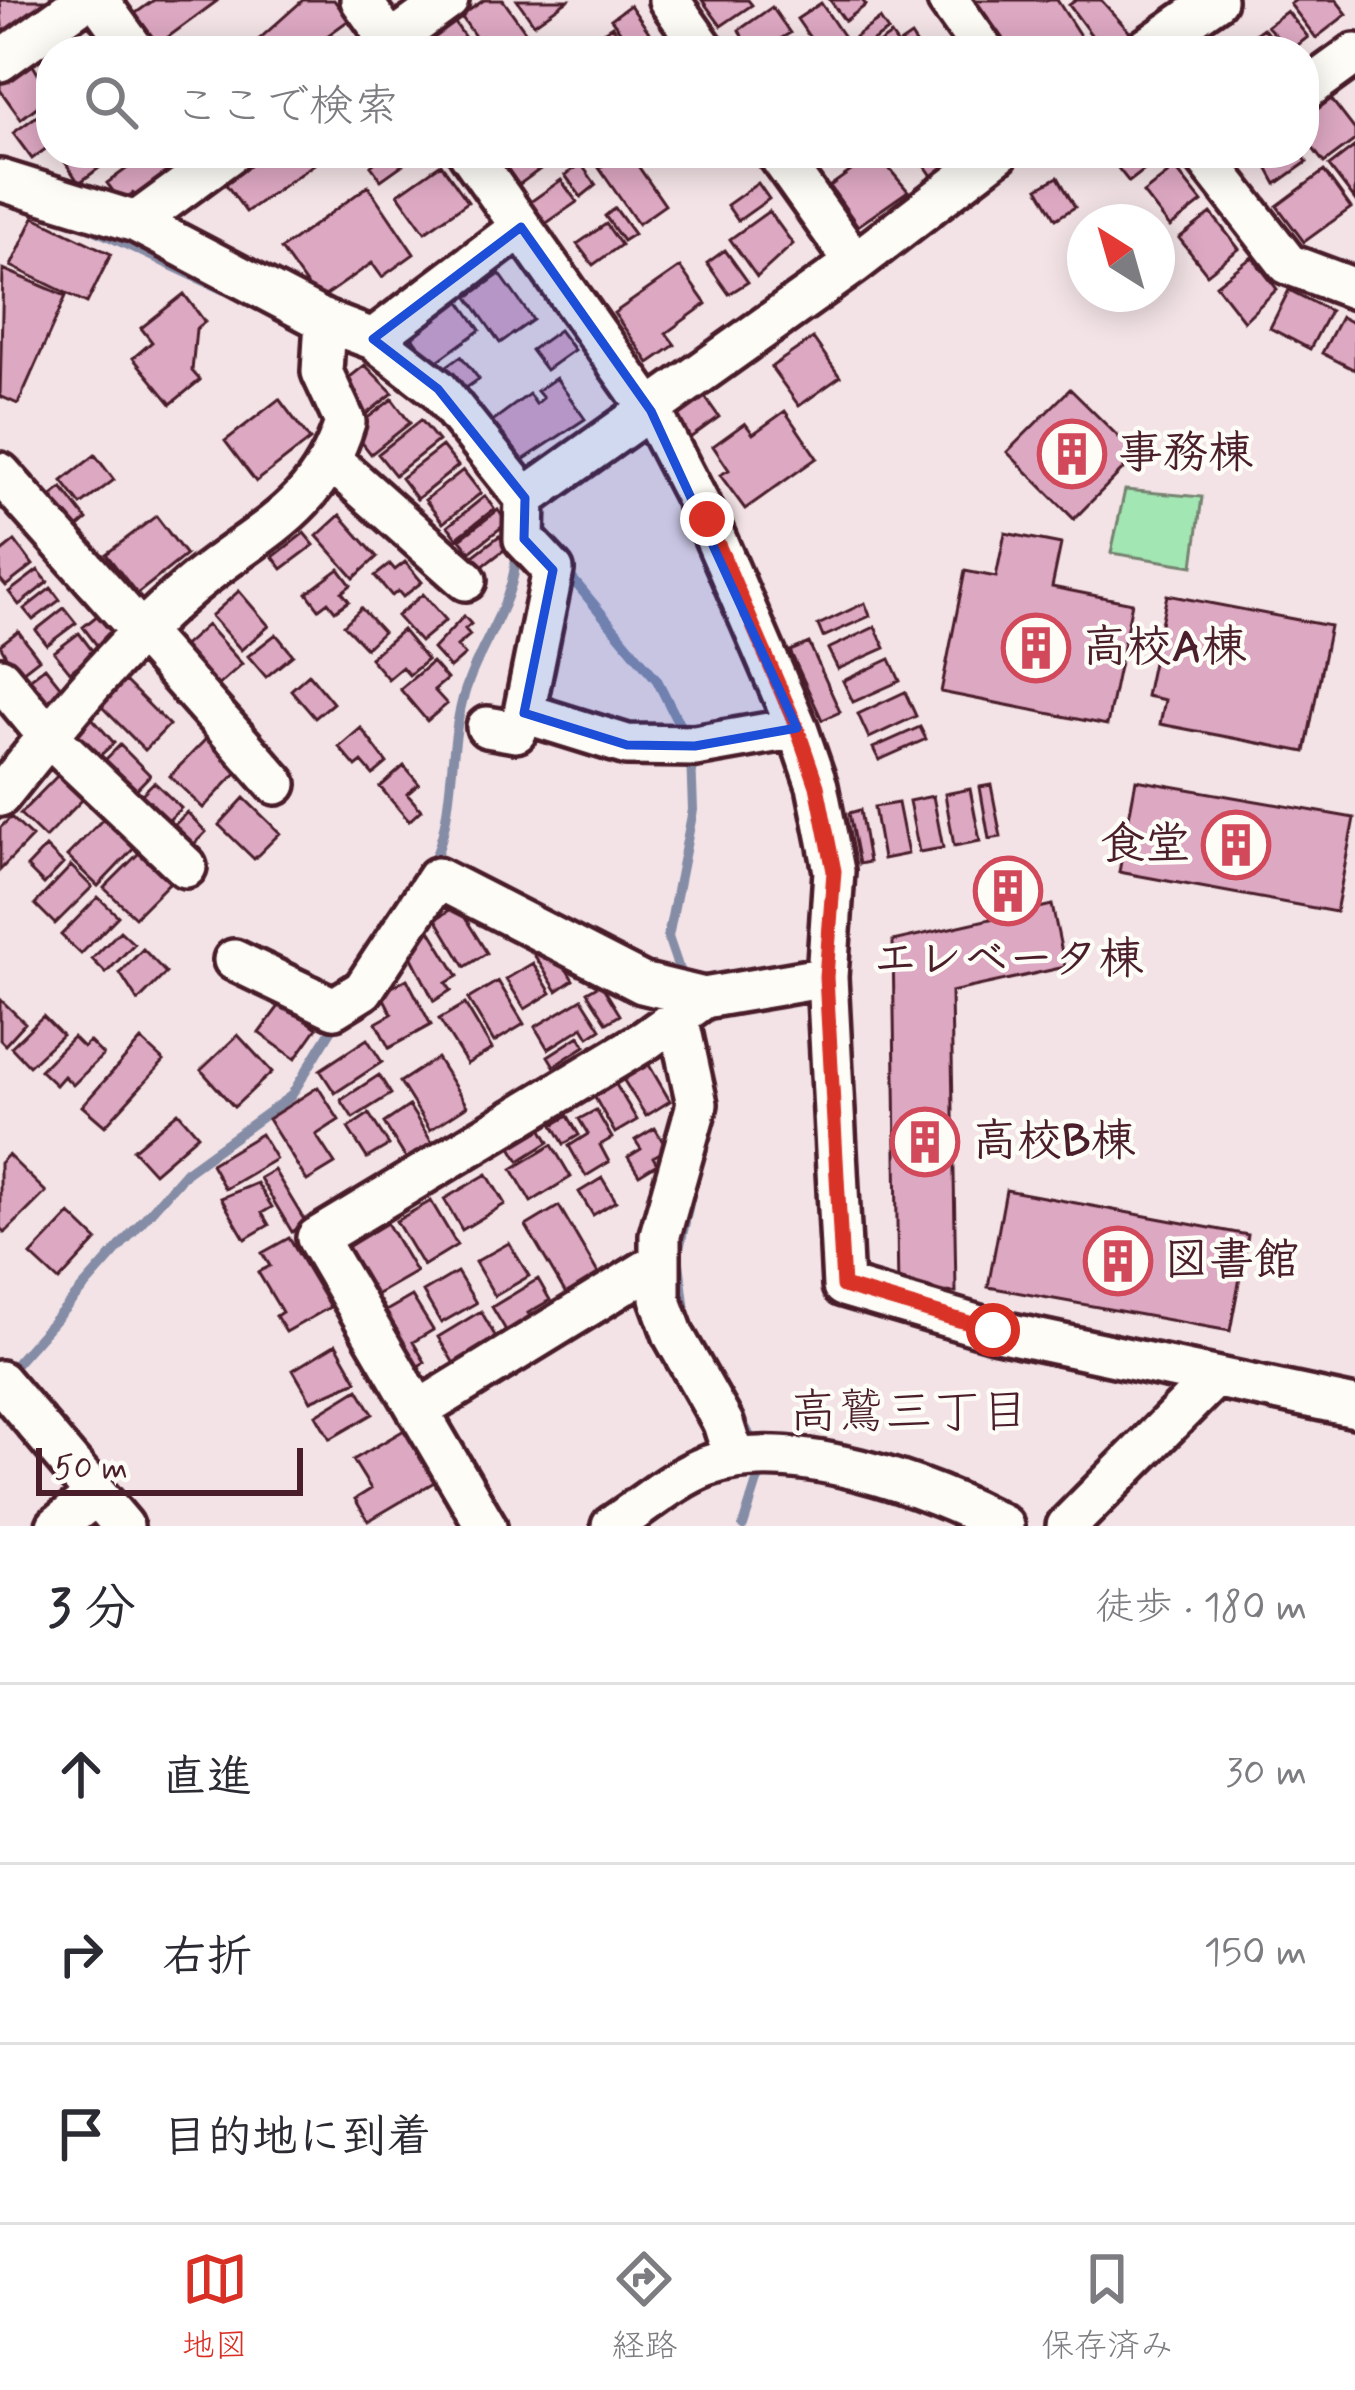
<!DOCTYPE html>
<html lang="ja">
<meta charset="utf-8">
<style>
body{margin:0;font-family:Mynerve,"Klee One",sans-serif;background:#f2f2f3;color:#2b2b33}
.compass{position:absolute;left:1067px;top:204px;width:108px;height:108px;border-radius:50%;background:#fff;box-shadow:0 6px 30px #0003;rotate:323deg}
.scale{position:absolute;left:36px;bottom:30px;width:267px;box-sizing:border-box;padding-left:12px;border:6px solid #4a1f2b;border-top:0;font-size:33px;line-height:42px;white-space:nowrap;color:#4a1f2b;-webkit-text-stroke:9px #fdfcf7;paint-order:stroke}
.stop{position:absolute;width:36px;height:36px;margin:-27px;border:9px solid #d93025;border-radius:50%;background:#fff}
.stop.end{background:#d93025;border-color:#fff;box-shadow:0 3px 12px #0008}
.list{margin:0;padding:0;list-style:none}
h2{display:flex;justify-content:space-between;align-items:center;height:156px;margin:0;padding:0 48px;font-size:51px}
h2 small{font-size:39px;font-weight:400;color:#7c7c81}
.list li{display:grid;grid-template-columns:78px 1fr auto;gap:36px;align-items:center;box-sizing:border-box;height:180px;padding:0 48px;border-top:3px solid #e1e1e2}
.list b{display:block;font-size:45px;white-space:nowrap}
.list em{font-size:39px;font-style:normal;color:#7c7c81}
.icon{flex:none;width:66px;height:66px;fill:none;stroke:currentColor;stroke-width:2;stroke-linecap:round;stroke-linejoin:round}
.map{position:relative;flex:none;width:1355px;height:1526px;overflow:hidden}
.search{position:absolute;background:#fff;box-shadow:0 6px 30px #0003;left:36px;right:36px;top:36px;height:132px;display:flex;align-items:center;gap:30px;box-sizing:border-box;padding:0 42px;border-radius:48px;color:#7c7c81;font-size:45px}
.sheet{height:696px;background:#fff}
nav{display:flex;justify-content:space-around;align-items:center;box-sizing:border-box;height:168px;border-top:3px solid #e1e1e2;background:#fff;font-size:33px;color:#7c7c81}
nav a{display:grid;justify-items:center;gap:6px}
nav .on{color:#d93025}
.map>svg:first-child{display:block}
</style>
<div class="map">
<svg width="1355" height="1526" viewBox="0 0 1355 1526">
<rect width="100%" height="100%" fill="#f3e3e7"/>
<filter id="ink" filterUnits="userSpaceOnUse"><feTurbulence type="fractalNoise" baseFrequency=".00833" numOctaves="2"/><feDisplacementMap in="SourceGraphic" scale="24" xChannelSelector="R" yChannelSelector="G"/><feConvolveMatrix kernelMatrix="1 2 1 2 8 2 1 2 1" color-interpolation-filters="sRGB"/></filter>
<g filter="url(#ink)">
<!-- green -->
<path fill="#a1e6b3" stroke="#76826f" stroke-width="3" d="M1125 490 1202 497 1193 566 1111 553Z"/>
<g fill="none" stroke-linecap="round" stroke-linejoin="round">
<!-- stream -->
<path stroke="#858ca5" stroke-width="10" d="M89 227 224 290
M565 570 657 680 686 738
M430 870C459 810 445 741 469 680 485 637 517 596 516 550
M684 984 668 937 693 810 691 756
M685 1311 678 1254 690 1199
M3 1370 12 1368 186 1172 291 1096 338 1019
M735 1406 756 1449
M743 1526 762 1466"/>
</g>
<!-- building -->
<path fill="#dda8c2" stroke="#4a1f2b" stroke-width="3" d="M0 0H52L3 39Z
M154 0H216L217 1 156 46 133 15Z
M303 0H334L349 20 320 41 328 51H262L256 42Z
M484 0H503L537 48 485 51 461 16Z
M517 0H568L534 24Z
M702 0H748L752 5 721 26Z
M830 0H862L866 5 845 21Z
M966 0H1057L1090 51H1004Z
M1076 0H1101L1135 38 1117 51H1103L1069 5Z
M1296 0H1336L1347 14 1316 38 1290 4Z
M821 3 846 40 830 51H819L797 19Z
M630 5 653 38 635 51 611 19Z
M772 7 790 33 774 43 780 51H749L739 30Z
M1287 11 1308 37 1290 51 1267 26Z
M880 19 888 31 862 48 855 37Z
M453 20 474 51H421L417 46Z
M73 24 93 51H51V63L40 48Z
M612 26 630 51H601L593 39Z
M1263 28 1281 51H1242L1238 46Z
M891 35 898 45 911 36 919 48 868 51Z
M27 55 51 96 21 119 0 90V75Z
M1324 90 1355 130V140L1324 163 1304 137V105Z
M51 106V145L32 159 13 133Z
M1355 146V200L1329 166Z
M59 153H119L79 183Z
M148 153H170L181 168 138 200 133 193 121 202 107 183Z
M267 153H319L323 158 246 212 225 183Z
M385 153H419L381 180 371 166Z
M526 153H538L546 165 509 192 496 174Z
M621 153H629L665 205 638 224 599 168Z
M876 153 908 191 858 226 830 186Z
M916 153H956L962 162 935 180Z
M1106 153H1162L1164 155 1129 182Z
M1259 153H1301L1307 162 1276 184Z
M441 164 468 202 425 232 398 194Z
M581 164 596 185 581 197 565 175Z
M1175 168 1202 202 1170 227 1143 193Z
M1324 171 1351 208 1304 242 1277 206Z
M1058 177 1075 207 1056 219 1038 188Z
M561 180 577 202 541 227 526 205Z
M758 183 769 199 738 221 727 205Z
M368 186 414 254 382 277 372 263 318 301 281 249Z
M615 208 634 234 623 241 605 216Z
M769 211 793 244 757 277 730 239Z
M1211 213 1239 249 1207 274 1179 238Z
M34 217 111 254 87 303 11 266Z
M606 224 621 245 593 265 577 244Z
M725 250 748 282 729 294 707 263Z
M1252 257 1277 289 1244 321 1216 285Z
M680 267 706 304 666 333 675 345 649 363 614 313Z
M3 269 66 296 18 404 0 396Z
M500 274 533 320 500 343 468 297Z
M1289 290 1330 311 1310 349 1270 328Z
M454 293 480 330 432 365 405 327Z
M184 294 205 322 196 329 192 371 200 380 171 404 133 358 152 342 141 328Z
M1341 317 1355 324V370L1322 353Z
M559 330 574 350 546 370 531 350Z
M813 338 840 377 799 406 771 367Z
M461 356 479 379 456 395 440 371Z
M365 365 393 393 356 422 336 388Z
M556 378 585 419 520 462 491 422 529 394 536 404 543 398 537 391Z
M1070 389 1137 455 1074 519 1007 452Z
M700 390 719 417 690 438 670 411Z
M279 399 310 440 256 482 225 441Z
M392 399 410 423 371 454 352 430Z
M785 411 817 458 745 509 720 475 729 470 713 446 745 423 753 434Z
M421 420 438 441 395 475 378 454Z
M442 446 458 466 417 499 401 478Z
M95 455 114 480 81 505 62 481Z
M463 470 481 493 443 523 425 500Z
M62 488 87 520 67 537 41 504Z
M485 496 494 509 457 538 448 526Z
M498 510 507 523 470 552 460 539Z
M340 515 377 557 354 578 317 536Z
M156 516 186 555 137 594 106 554Z
M304 533 314 545 282 569 273 557Z
M1005 533 1061 544 1052 587 1132 603 1107 725 941 692 965 571 996 577Z
M499 536 508 547 474 573 465 562Z
M15 541 33 565 6 586 0 579V553Z
M405 562 422 582 403 597 398 591 392 596 375 576 390 564 395 570Z
M339 569 351 585 342 592 349 601 335 611 328 602 319 609 307 593Z
M38 570 48 582 19 605 9 592Z
M51 588 60 600 33 620 24 609Z
M239 591 269 626 241 650 211 616Z
M423 594 446 620 420 642 397 616Z
M1167 595 1330 626 1305 752 1160 724 1165 700 1146 696Z
M865 603 870 616 823 637 818 625Z
M64 608 76 623 47 645 36 630Z
M361 608 383 632 366 648 344 625Z
M103 611 119 632 99 648 83 627Z
M464 616 471 624 465 629 470 635 457 646 465 655 450 668 433 649Z
M207 625 242 664 214 689 179 650Z
M875 627 885 648 838 669 828 649Z
M402 630 427 660 409 675 402 667 388 679 370 658Z
M18 631 39 659 17 676 0 645Z
M79 633 94 653 70 672 54 652Z
M276 634 293 655 266 677 248 656Z
M809 643 840 712 822 720 790 651Z
M890 659 900 681 853 702 843 681Z
M432 662 447 679 434 690 447 704 427 721 400 689Z
M45 667 65 692 43 709 24 683Z
M309 674 333 703 315 718 291 690Z
M125 681 169 725 145 750 101 706Z
M905 692 916 716 869 738 858 714Z
M84 709 114 743 94 761 64 727Z
M920 727 926 739 879 760 873 748Z
M361 728 387 763 373 775 362 762 356 767 339 747Z
M207 738 239 770 203 808 170 776Z
M120 745 150 775 127 799 96 769Z
M404 766 419 784 407 794 421 810 409 821 380 787Z
M61 772 86 796 45 838 20 814Z
M1136 780 1354 818 1336 912 1119 872Z
M154 782 181 808 159 830 132 804Z
M991 785 1001 837 989 839 980 787Z
M970 789 980 841 954 846 945 794Z
M933 796 943 848 919 852 909 801Z
M244 798 280 833 254 859 219 825Z
M898 803 908 854 883 859 874 807Z
M860 810 869 862 859 864 849 813Z
M187 812 206 832 185 853 166 834Z
M109 813 139 843 98 886 67 856Z
M11 817 32 837 0 870V828Z
M147 845 177 875 135 917 104 888Z
M46 847 63 864 44 884 27 867Z
M1025 864 1035 907 991 918 980 875Z
M71 866 92 887 55 924 35 904Z
M98 897 118 916 81 954 61 935Z
M457 905 487 953 465 967 436 919Z
M1052 905 1065 967 951 992 956 1292 898 1293 893 941Z
M428 927 458 976 446 983 451 990 434 1001 404 942Z
M120 931 134 944 106 973 92 959Z
M550 942 573 980 557 991 533 953Z
M143 949 166 973 138 1001 120 973Z
M533 963 551 993 525 1009 506 979Z
M407 979 431 1025 389 1048 376 1023 392 1014 381 993Z
M498 981 524 1024 494 1042 468 999Z
M601 984 620 1015 607 1023 587 992Z
M0 999 25 1023 5 1045 0 1040Z
M582 999 601 1029 589 1037 583 1027 548 1049 535 1027Z
M282 1002 317 1028 295 1059 259 1033Z
M465 1004 492 1049 467 1064 439 1019Z
M43 1016 62 1035 29 1066 11 1047Z
M238 1035 272 1072 234 1107 201 1070Z
M579 1036 585 1046 554 1066 548 1056Z
M73 1037 83 1047 89 1041 103 1055 73 1085 64 1076 56 1085 40 1070Z
M367 1039 382 1062 335 1093 320 1070Z
M141 1040 164 1061 105 1126 82 1106Z
M437 1058 467 1106 430 1130 400 1082Z
M649 1065 670 1101 646 1116 623 1079Z
M379 1075 391 1094 353 1118 341 1100Z
M615 1083 637 1120 615 1133 594 1096Z
M318 1087 339 1120 316 1135 335 1164 307 1181 268 1119Z
M409 1106 436 1149 410 1165 384 1123Z
M596 1110 612 1138 600 1145 609 1162 586 1176 569 1146 588 1134 579 1119Z
M178 1112 198 1135 154 1173 133 1150Z
M369 1114 389 1145 367 1158 348 1128Z
M568 1116 579 1135 564 1144 553 1125Z
M538 1123 549 1142 519 1161 508 1142Z
M655 1128 667 1149 653 1157 657 1164 639 1175 628 1157 641 1149 635 1140Z
M261 1134 276 1159 225 1189 211 1164Z
M552 1145 571 1177 531 1202 512 1169Z
M8 1155 46 1192 5 1233 0 1228V1163Z
M274 1170 306 1223 292 1232 260 1178Z
M487 1174 505 1204 462 1230 444 1199Z
M602 1178 616 1201 593 1215 579 1192Z
M257 1183 272 1207 262 1213 269 1225 245 1239 221 1198Z
M1006 1190 1248 1235 1230 1331 988 1287Z
M431 1201 457 1245 423 1266 396 1221Z
M559 1206 599 1275 566 1294 526 1226Z
M70 1214 97 1240 59 1281 31 1255Z
M387 1223 416 1272 369 1299 341 1251Z
M289 1238 330 1307 286 1332 276 1316 282 1312 258 1272 270 1266 262 1253Z
M509 1243 529 1276 495 1296 475 1262Z
M457 1272 476 1303 441 1323 423 1292Z
M538 1279 550 1300 528 1313 534 1322 510 1337 492 1307Z
M412 1296 433 1330 413 1342 425 1362 411 1370 379 1315Z
M481 1311 498 1341 456 1367 438 1337Z
M336 1344 357 1381 311 1401 293 1370Z
M358 1389 373 1414 330 1439 316 1415Z
M406 1429 436 1481 368 1521 355 1499 371 1489 353 1460Z"/>
<g fill="none" stroke-linecap="round" stroke-linejoin="round">
<defs>
<path id="minor" d="M98 0 135 51
M361 0 397 51
M669 0 705 51
M948 0 984 51
M378 51 448 0
M1143 51 1216 0
M0 61 85 0
M1304 91 1355 54
M469 153 651 411 707 519 797 728 817 786 834 871 827 977 843 1286 993 1330 1355 1407
M777 153 855 263
M1202 153 1288 264 1355 289
M0 180 136 222 325 321 373 339 438 389 525 498 855 263 998 153
M136 222 230 153
M373 339 521 227
M333 462 466 580
M0 473 276 784
M0 678 48 736 186 867
M524 713 553 570 524 539 525 498
M487 727 516 732 524 713 627 745 695 746 797 728
M0 796C57 725 116 650 185 591 251 533 317 515 345 422L322 372 325 321
M234 960 334 1008 363 990 437 878 642 983 704 998
M678 1017 697 1104 660 1235V1298L674 1336 723 1423 734 1458
M0 1381 123 1526
M418 1411 660 1262
M57 1526 96 1495
M486 1526 317 1238 646 1040 704 998 827 977
M612 1526C642 1507 674 1478 707 1466 788 1436 931 1486 1003 1526
M1067 1526 1213 1379"/>
</defs>
<!-- minor casing -->
<use href="#minor" stroke="#4a1f2b" stroke-width="48"/>
<!-- minor -->
<use href="#minor" stroke="#fdfcf7" stroke-width="39"/>
</g>
</g>
<g fill="none" stroke-linecap="round" stroke-linejoin="round" filter="url(#ink)">
<!-- route -->
<path stroke="#d93025" stroke-width="15" d="M707 519 797 728 817 786 834 871 826 977 843 1286 993 1330"/>
</g>
<!-- marked area -->
<path fill="#1d4ed8" fill-opacity="0.2" stroke="#1d4ed8" stroke-width="9" stroke-linejoin="round" d="M521 227 651 411 797 728 695 746 627 745 524 713 553 570 524 539 525 498 438 389 373 339Z"/>
<!-- icons -->
<defs>
<symbol id="building-ring" viewBox="-11 -11 22 22"><circle r="9.5" fill="#fdfcf7" stroke="#d1495b" stroke-width="1.5"/><path d="M-4-6H4V6H1V3H-1V6H-4ZM-2.5-4.3h1.7v1.8h-1.7ZM.8-4.3h1.7v1.8H.8ZM-2.5-1h1.7V.8h-1.7ZM.8-1h1.7V.8H.8Z" fill="#d1495b"/></symbol>
</defs>
<g fill-rule="evenodd">
<use href="#building-ring" x="1034" y="416" width="76" height="76"/>
<use href="#building-ring" x="998" y="610" width="76" height="76"/>
<use href="#building-ring" x="1198" y="807" width="76" height="76"/>
<use href="#building-ring" x="970" y="853" width="76" height="76"/>
<use href="#building-ring" x="887" y="1104" width="76" height="76"/>
<use href="#building-ring" x="1080" y="1223" width="76" height="76"/>
</g>
<g text-anchor="middle" dominant-baseline="central" stroke-width="9" stroke-linejoin="round" paint-order="stroke">
<!-- poi labels -->
<g font-size="45" font-weight="bold" fill="#4a1f2b" stroke="#fdfcf7" text-anchor="start">
<text x="1118" y="454">事務棟</text>
<text x="1082" y="648">高校A棟</text>
<text x="1190" y="845" text-anchor="end">食堂</text>
<text x="1008" y="960" text-anchor="middle">エレベータ棟</text>
<text x="972" y="1142">高校B棟</text>
<text x="1164" y="1261">図書館</text>
</g>
<!-- neighbourhood labels -->
<g font-size="48" fill="#4a1f2b" stroke="#fdfcf7">
<text x="909" y="1413">高鷲三丁目</text>
</g>
</g>
</svg>
<svg class="compass" viewBox="-18 -18 36 36"><path d="M0-13l5 13h-10z" fill="#e53935"/><path d="M0 13l5-13h-10z" fill="#7c7c81"/></svg>
<div class="scale">50 m</div>
<div class="stop" style="left:993px;top:1330px"></div>
<div class="stop end" style="left:707px;top:519px"></div>
<div class="search"><svg class="icon" aria-label="search" viewBox="0 0 24 24"><circle cx="10" cy="10" r="6"/><path d="M15 15l6 6"/></svg>ここで検索</div>
</div>
<section class="sheet">
<h2>3 分<small>徒歩 · 180 m</small></h2>
<ul class="list">
<li><svg class="icon" aria-label="ahead" viewBox="0 0 24 24"><path d="M12 20V5M6 11l6-6 6 6"/></svg><div><b>直進</b></div><em>30 m</em></li>
<li><svg class="icon" aria-label="right" viewBox="0 0 24 24"><path d="M7 20v-9h11M14 6l5 5-5 5"/></svg><div><b>右折</b></div><em>150 m</em></li>
<li><svg class="icon" aria-label="arrive" viewBox="0 0 24 24"><path d="M6 21V4h12l-3 4 3 4H6"/></svg><div><b>目的地に到着</b></div></li>
</ul>
</section>
<nav>
<a class="on"><svg class="icon" aria-label="map" viewBox="0 0 24 24"><path d="M3 6l6-2 6 2 6-2v14l-6 2-6-2-6 2zM9 4v14M15 6v14"/></svg>地図</a>
<a><svg class="icon" aria-label="directions" viewBox="0 0 24 24"><path d="M12 3l9 9-9 9-9-9zM9 14v-3h6M13 9l2 2-2 2"/></svg>経路</a>
<a><svg class="icon" aria-label="saved" viewBox="0 0 24 24"><path d="M7 4h10v16l-5-4-5 4z"/></svg>保存済み</a>
</nav>
